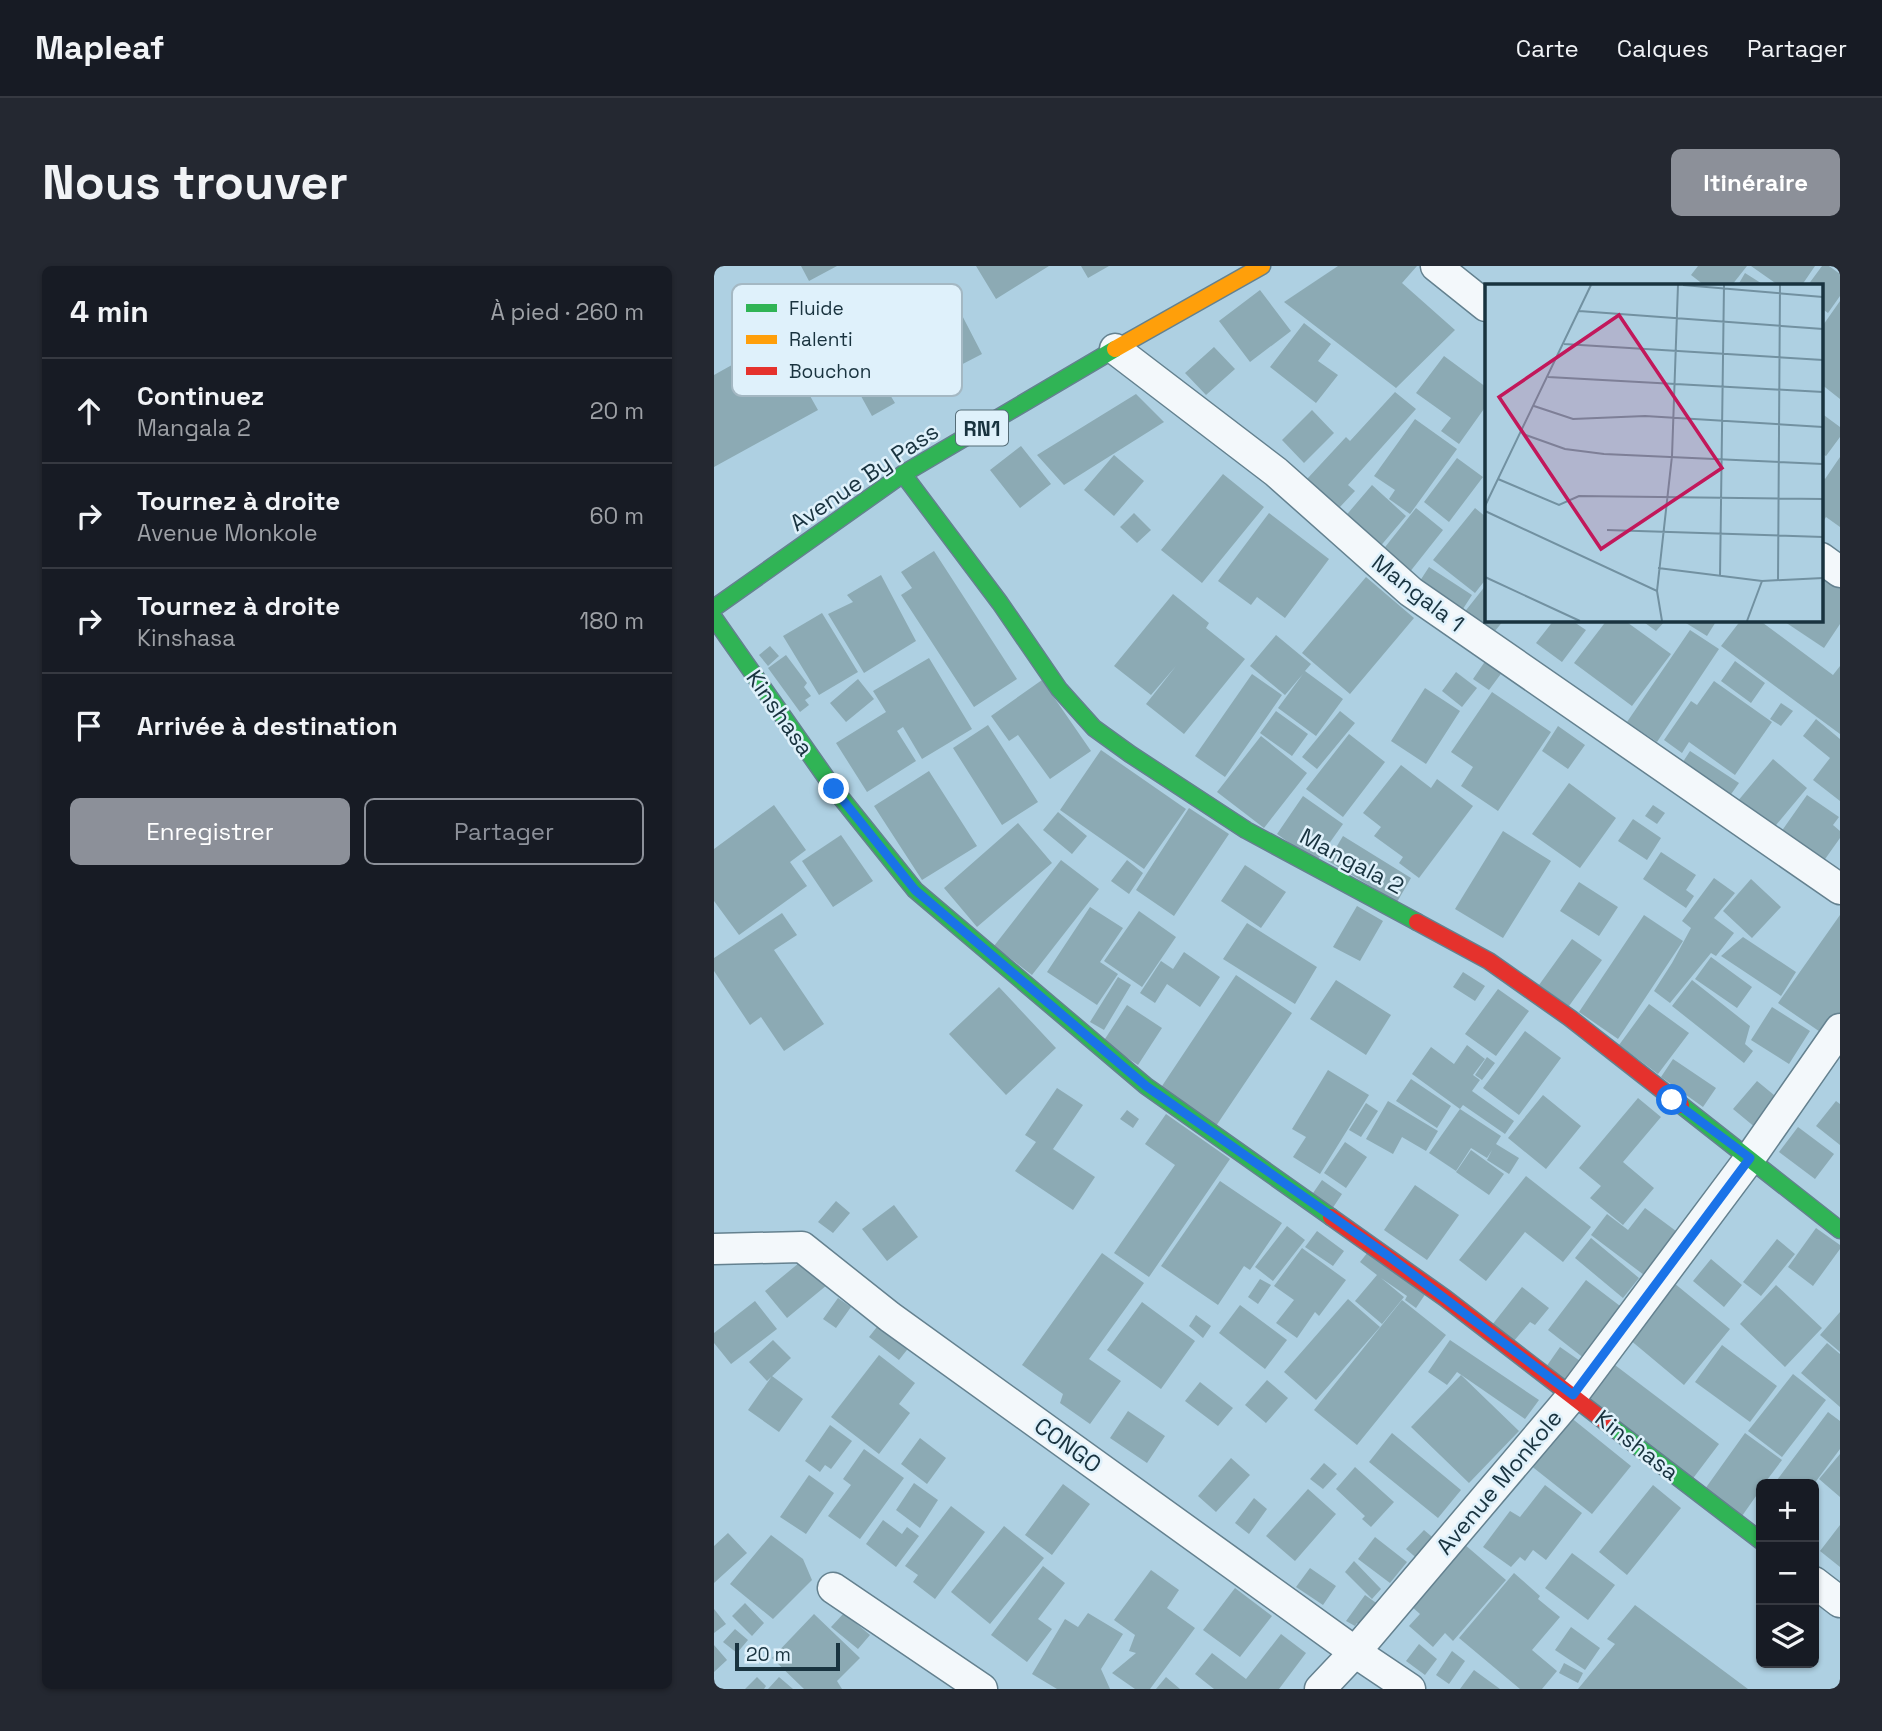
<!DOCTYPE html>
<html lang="fr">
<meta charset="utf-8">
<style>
body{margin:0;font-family:"Space Grotesk",sans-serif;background:#242831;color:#f1f3f6}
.controls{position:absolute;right:21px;bottom:21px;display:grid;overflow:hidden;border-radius:10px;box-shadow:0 2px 5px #0004}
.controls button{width:63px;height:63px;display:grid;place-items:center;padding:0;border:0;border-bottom:2px solid #363941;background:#171b24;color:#f1f3f6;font:35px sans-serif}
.scale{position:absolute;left:21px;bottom:18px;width:105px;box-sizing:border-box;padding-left:7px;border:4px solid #19333f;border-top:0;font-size:19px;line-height:24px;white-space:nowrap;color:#19333f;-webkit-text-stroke:5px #dff1fb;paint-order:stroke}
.stop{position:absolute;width:21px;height:21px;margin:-16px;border:5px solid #1a73e8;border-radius:50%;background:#fff}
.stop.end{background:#1a73e8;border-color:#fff;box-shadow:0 2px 7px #0008}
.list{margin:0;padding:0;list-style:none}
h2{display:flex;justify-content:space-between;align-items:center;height:91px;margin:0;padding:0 28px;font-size:30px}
h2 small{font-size:23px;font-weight:400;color:#9ea1a6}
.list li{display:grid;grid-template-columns:46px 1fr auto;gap:21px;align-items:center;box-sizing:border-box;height:105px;padding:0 28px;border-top:2px solid #363941}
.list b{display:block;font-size:26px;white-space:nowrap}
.list p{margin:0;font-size:23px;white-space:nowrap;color:#9ea1a6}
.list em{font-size:23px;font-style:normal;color:#9ea1a6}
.actions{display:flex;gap:14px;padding:21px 28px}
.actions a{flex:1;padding:16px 0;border:2px solid #8c9099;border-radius:10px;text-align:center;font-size:24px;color:#8c9099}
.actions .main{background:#8c9099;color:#fff}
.icon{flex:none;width:38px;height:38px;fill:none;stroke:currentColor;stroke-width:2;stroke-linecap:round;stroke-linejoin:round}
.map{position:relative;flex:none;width:1126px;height:1423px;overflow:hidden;border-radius:10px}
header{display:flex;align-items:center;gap:42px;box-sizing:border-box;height:98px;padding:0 35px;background:#171b24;border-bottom:2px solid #363941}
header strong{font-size:33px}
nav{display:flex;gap:38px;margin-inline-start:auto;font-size:24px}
.intro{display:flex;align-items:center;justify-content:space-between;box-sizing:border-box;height:168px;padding:0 42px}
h1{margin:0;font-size:49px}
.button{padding:18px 32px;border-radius:10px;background:#8c9099;color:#fff;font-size:24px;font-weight:700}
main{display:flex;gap:42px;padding:0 42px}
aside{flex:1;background:#171b24;border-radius:10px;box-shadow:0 2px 5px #0004}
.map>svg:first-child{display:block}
</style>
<header>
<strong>Mapleaf</strong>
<nav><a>Carte</a><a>Calques</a><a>Partager</a></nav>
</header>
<div class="intro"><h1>Nous trouver</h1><a class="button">Itinéraire</a></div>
<main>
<aside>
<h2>4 min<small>À pied · 260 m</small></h2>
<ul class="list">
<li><svg class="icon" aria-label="ahead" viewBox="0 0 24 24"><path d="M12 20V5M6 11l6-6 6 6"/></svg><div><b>Continuez</b><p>Mangala 2</p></div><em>20 m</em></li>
<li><svg class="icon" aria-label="right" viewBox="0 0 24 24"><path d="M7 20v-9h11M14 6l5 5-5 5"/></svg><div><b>Tournez à droite</b><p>Avenue Monkole</p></div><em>60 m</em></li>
<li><svg class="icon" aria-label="right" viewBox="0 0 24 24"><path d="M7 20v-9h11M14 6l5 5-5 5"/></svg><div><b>Tournez à droite</b><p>Kinshasa</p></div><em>180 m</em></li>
<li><svg class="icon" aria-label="arrive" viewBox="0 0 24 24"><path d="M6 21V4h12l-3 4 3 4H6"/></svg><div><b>Arrivée à destination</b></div></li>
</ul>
<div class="actions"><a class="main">Enregistrer</a><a>Partager</a></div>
</aside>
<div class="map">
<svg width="1126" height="1423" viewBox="0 0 1126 1423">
<rect width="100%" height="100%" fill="#aed0e2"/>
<!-- building -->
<path fill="#8caab4" d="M87 0H123L95 15Z
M262 0H335L282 33Z
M367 0H395L374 12Z
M624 0H703L688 17 741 64 682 122 570 36Z
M984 0H1033L1018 19H990L977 9Z
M1037 0H1101L1088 19H1064Z
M1108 0H1115L1126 8V30L1114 47 1107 42V19H1094Z
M1031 7 1050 19H1024Z
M546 24 577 65 536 96 505 55Z
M237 28 268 88 210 118 178 59Z
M1126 35V133L1107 118V62Z
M590 57 617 78 604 95 624 109 602 137 556 101Z
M64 73 104 144 0 201V109Z
M500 81 521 103 492 129 471 107Z
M730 90 772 121V140L745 178 727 165 737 152 702 127Z
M164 109 181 137 158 150 142 121Z
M681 126 702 143 634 219 641 225 625 242 593 213 632 171 636 175Z
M422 128 450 156 350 219 323 189Z
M598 144 620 167 590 197 568 174Z
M1107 147 1126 161V171L1112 190 1107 187Z
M701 153 743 183 696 248 675 233 681 224 660 210Z
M307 180 337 218 306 242 276 204Z
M400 189 430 215 400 250 370 224Z
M1126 191V261L1112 251 1107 259V210L1111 213Z
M743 192 769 211 735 256 710 236Z
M509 208 550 241 488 317 447 284Z
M658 219 692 250 664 283 629 253Z
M702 242 729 264 695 307 668 285Z
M761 242 772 251V313L761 327 719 294Z
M420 247 437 264 423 277 406 261Z
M555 247 615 293 571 352 543 331 537 339 504 315Z
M220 285 303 413 260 441 187 329 198 322 187 306Z
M715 301 758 329 745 349 702 321Z
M1107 307 1126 320V358L1110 382 1068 354H1107Z
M167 309 202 375 150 407 114 348 139 336 133 329Z
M652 311 700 352 636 428 588 387Z
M772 319V354H790L776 371 749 348Z
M459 328 495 357 492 362 531 393 470 468 432 438 462 400 437 429 400 400Z
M108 347 144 406 105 429 69 370Z
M840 354H857L872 364 848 396 822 377Z
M893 354H910L957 388 918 440 860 397Z
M927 354H952L942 365Z
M967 354H1003L993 370Z
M1027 354H1045L1119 409 1126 400V468L1007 380Z
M976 364 1005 383 943 476 913 456Z
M562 369 597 398 591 405 629 433 602 470 564 442 589 408 571 429 536 400Z
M56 380 65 390 54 400 45 389Z
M72 389 93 417 90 421 97 430 91 434 95 439 86 446 54 402Z
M215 392 258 463 208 493 189 461 183 465 202 495 153 526 122 477 172 446 159 425Z
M772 394 789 405 775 424 759 413Z
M1021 395 1051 417 1037 437 1007 415Z
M742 406 763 422 748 441 728 425Z
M538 408 568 429 511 511 481 490Z
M144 413 160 433 132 456 116 437Z
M328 414 377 485 336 513 304 469 295 475 277 450Z
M1000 415 1058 456 1021 509 975 476 968 487 950 474 977 435 983 439Z
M711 422 746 445 712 498 677 475Z
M778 426 837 466 784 545 747 520 759 501 737 486Z
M1067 437 1079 445 1067 460 1056 453Z
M562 445 594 468 578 490 546 467Z
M626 445 641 457 603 503 588 491Z
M1102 453 1126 473V535L1099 514 1116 492 1089 470Z
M274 459 324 536 288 559 239 482Z
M844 460 871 479 854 503 828 485Z
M635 468 671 496 629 551 592 523Z
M547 470 593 507 550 562 503 526Z
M387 484 472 543 430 603 346 544Z
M976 485 1025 517 1013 534 965 502Z
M1059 493 1093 522 1057 565 1023 536Z
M687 499 717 522 723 513 759 540 705 612 685 597 689 591 660 570 667 561 649 547Z
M215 505 263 580 208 614 160 540Z
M855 517 902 552 866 602 818 568Z
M1093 529 1125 551 1119 559 1126 565V572L1109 596 1067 566Z
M589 530 629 558 602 596 563 568Z
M60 539 92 584 76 596 93 620 25 669 0 635V583Z
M939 539 951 547 943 558 931 550Z
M475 542 515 568 460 650 422 624Z
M344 546 373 570 358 588 329 564Z
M919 553 947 572 933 594 904 575Z
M304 557 338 597 263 661 230 622Z
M789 565 837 595 789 672 741 643Z
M127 569 159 615 119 641 88 595Z
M629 570 697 612 683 636 614 595Z
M947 586 982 609 972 624 980 630 972 642 929 613Z
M347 594 385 623 318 709 280 680Z
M413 594 429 607 415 628 397 615Z
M531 599 572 626 547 662 507 635Z
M1000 612 1021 627 1000 652 1020 667 1002 690 997 687 956 737 940 725 958 697 977 662 968 655Z
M1037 613 1067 641 1038 672 1009 645Z
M865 616 904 641 885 670 846 645Z
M643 640 669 655 646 695 619 681Z
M376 641 409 662 386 696 404 708 383 739 333 706Z
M425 645 462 671 428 721 390 695Z
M68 647 83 669 60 684 110 758 70 785 47 751 36 759 0 705V692Z
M930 649 969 675 904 773 865 746Z
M1126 649V756L1115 772 1064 737Z
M533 657 603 701 581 738 509 693Z
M1029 671 1082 706 1067 730 1007 690Z
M858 673 888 694 855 740 825 719Z
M470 686 506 711 486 741 453 718 441 737 426 727 447 695 459 703Z
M997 691 1038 721 1023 742 981 713Z
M749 706 771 720 761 735 739 721Z
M522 709 578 747 502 860 446 823Z
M404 711 417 719 390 764 376 756Z
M622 714 677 749 652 789 596 753Z
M978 714 1036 760 1031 778 1039 785 1030 797 958 740Z
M285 721 342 782 292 829 235 768Z
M784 723 815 745 782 790 751 768Z
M935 738 975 767 944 808 905 779Z
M413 739 448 762 424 799 389 776Z
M1058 741 1096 765 1075 798 1037 774Z
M811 765 847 792 805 849 769 822Z
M753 779 771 793 759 809 766 814 758 825 800 855 791 868 749 839 746 843 787 870 782 878 805 892 795 908 773 894 778 884 773 892 757 882 742 905 715 887 746 843 698 808 717 781 740 798Z
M773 791 781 797 768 814 761 809Z
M959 793 1002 822 989 841 947 811Z
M614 804 655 829 606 908 579 891 592 871 578 863Z
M697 813 737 840 723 862 682 835Z
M1043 815 1071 838 1048 867 1019 843Z
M343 822 369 839 339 883 381 911 359 944 301 905 322 876 311 869Z
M829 829 867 860 832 903 794 872Z
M924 832 947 851 909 896 940 922 909 959 876 932 887 920 865 902Z
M674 835 724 865 712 885 688 871 679 888 652 873Z
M1122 835 1126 838V879L1102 860Z
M652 837 664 845 647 871 635 864Z
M413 844 425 853 419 862 406 853Z
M452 848 516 893 435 1011 400 987 461 899 431 878Z
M1084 861 1120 888 1101 913 1065 886Z
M631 876 653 891 632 922 610 907Z
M757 884 790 908 775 929 742 906Z
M812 910 877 961 849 996 811 966 772 1015 745 994Z
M608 914 628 928 618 943 597 930Z
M506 915 568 957 536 1004 530 1000 504 1039 447 1000Z
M701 919 745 949 713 994 670 964Z
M122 935 136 947 119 967 104 956Z
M180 939 204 971 173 995 148 963Z
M931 942 962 965 930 1009 877 969 893 948 914 964Z
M573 960 591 974 559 1015 541 1001Z
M1102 962 1126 979V983L1099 1020 1074 1001Z
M603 965 630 985 619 1000 591 981Z
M877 972 925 1012 909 1032 861 992Z
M1063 973 1081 988 1047 1030 1029 1016Z
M588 982 632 1014 605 1050 601 1046 583 1072 562 1057 580 1034 560 1020Z
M654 986 712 1027 702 1042 691 1034 693 1030 667 1012 690 1031 668 1058 641 1035 663 1009 646 996Z
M388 987 430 1017 375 1093 407 1115 376 1158 346 1137 349 1128 308 1099Z
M91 992 113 1019 73 1052 51 1025Z
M997 993 1028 1019 1010 1041 979 1015Z
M546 1013 557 1019 544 1038 534 1031Z
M872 1014 910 1043 871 1093 834 1064Z
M960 1017 1016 1063 970 1119 915 1073Z
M1062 1019 1108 1062 1071 1101 1026 1058Z
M808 1021 835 1042 821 1059 816 1056 799 1076 778 1059Z
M124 1032 137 1041 122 1062 109 1053Z
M634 1033 666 1061 602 1134 570 1106Z
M688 1034 732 1069 643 1179 600 1144Z
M41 1035 63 1063 17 1098 0 1077V1067Z
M428 1036 481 1075 447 1123 393 1084Z
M526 1039 573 1074 551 1103 505 1067Z
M1126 1046V1086L1106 1069Z
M482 1049 497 1060 489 1072 475 1060Z
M166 1057 196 1080 185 1094 155 1071Z
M59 1074 77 1092 53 1115 35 1096Z
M736 1074 825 1134 811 1153 743 1106 733 1119 714 1106Z
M1113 1077 1126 1088V1141L1087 1107Z
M1008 1079 1063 1120 1036 1156 981 1116Z
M846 1081 869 1097 855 1117 832 1101Z
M165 1089 201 1117 185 1138 196 1147 165 1188 117 1151Z
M893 1093 1005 1178 977 1215 865 1129Z
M1079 1108 1112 1134 1068 1191 1034 1165Z
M747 1109 805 1165 755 1217 697 1161Z
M58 1110 89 1133 65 1166 34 1144Z
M553 1114 574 1132 552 1157 531 1139Z
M486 1116 519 1142 504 1160 471 1135Z
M414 1145 451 1170 433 1197 396 1172Z
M850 1146 917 1200 878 1248 811 1195Z
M1114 1146 1126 1155V1183L1100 1218H1060Z
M116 1159 138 1175 117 1203 111 1199 106 1206 91 1195Z
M678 1167 747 1224 724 1252 655 1196Z
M1031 1167 1068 1194 1050 1218H1047V1223L1028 1250 991 1223Z
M206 1172 232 1192 213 1218 187 1198Z
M150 1183 190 1212 146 1273 114 1250 137 1219 129 1213Z
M1126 1188V1231L1105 1213Z
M517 1192 536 1209 502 1246 484 1230Z
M610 1197 623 1208 609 1223 596 1213Z
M641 1201 680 1236 657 1261 648 1253 651 1250 622 1223Z
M95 1209 120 1227 92 1268 66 1251Z
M200 1217 224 1234 206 1262 182 1244Z
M349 1218 376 1238 338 1289 311 1269Z
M831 1219 868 1247 832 1294 819 1284 811 1295 806 1291 797 1301 769 1281 796 1245 806 1251Z
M939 1219 967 1242 913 1309 885 1286Z
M594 1223 622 1248 581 1295 552 1270Z
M540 1232 553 1243 535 1268 521 1257Z
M237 1240 271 1266 221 1333 199 1316 204 1309 191 1300Z
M169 1254 188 1268 193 1261 205 1270 182 1301 152 1278Z
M1126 1259V1301L1106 1285Z
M290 1260 330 1292 276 1358 237 1326Z
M710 1264 724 1276 706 1295 692 1283Z
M14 1267 33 1287 0 1317V1280Z
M57 1269 89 1293 98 1314 59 1353 16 1318Z
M661 1271 693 1296 676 1317 644 1293Z
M750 1278 792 1314 739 1375 731 1367 719 1381 695 1360 706 1348 697 1340Z
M858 1287 901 1319 874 1354 831 1322Z
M640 1295 667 1323 658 1333 631 1306Z
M329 1300 351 1317 324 1353 338 1363 313 1396 277 1369Z
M596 1302 622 1320 609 1339 582 1321Z
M437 1304 465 1324 453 1342 481 1362 436 1423H421L398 1407 422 1387 415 1385 421 1369 400 1354Z
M800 1307 826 1330 824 1333 846 1351 818 1384 843 1405 828 1423H806L745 1372Z
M521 1322 558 1350 526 1391 489 1364Z
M651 1329 668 1341 652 1363 643 1357 641 1360 632 1355Z
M31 1337 50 1357 38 1370 18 1350Z
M921 1339 1034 1423H864L901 1378 893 1373Z
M0 1343 12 1358 0 1367Z
M130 1347 156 1369 144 1383 117 1361Z
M374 1347 409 1368 387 1403 396 1423H343L318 1408 351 1353 364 1361Z
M100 1348 146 1392 123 1415 128 1423H90L58 1392Z
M857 1361 886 1382 871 1404 841 1384Z
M21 1363 34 1374 23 1387 9 1376Z
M567 1368 592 1387 565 1423H500L481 1408 498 1387 532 1413Z
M705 1378 723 1393 711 1409 692 1395Z
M0 1379 13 1394 0 1406Z
M738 1385 751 1395 735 1418 722 1409Z
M850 1397 869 1407 864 1417 845 1407Z
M760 1404 786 1423H746Z
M43 1411 52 1420 50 1423H31Z
M65 1411 79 1423H54Z
M452 1411 466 1423H442Z"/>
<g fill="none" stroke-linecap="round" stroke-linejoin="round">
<defs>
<path id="street" d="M722 0 772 40
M401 83 562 206 697 326 1126 623
M1107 292 1126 306
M0 983 88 981 176 1051 641 1386 696 1423
M1100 1316 1126 1336
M119 1322 268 1423
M606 1423 641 1386 859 1129 1036 892 1126 763"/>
<path id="fast" d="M189 208 286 337 345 423 380 462 416 488 532 564 703 656
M0 342 189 208 401 83
M0 352 120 523 201 624 432 820 617 951
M967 839 1126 964
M893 1157 1047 1275"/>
<path id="slow" d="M401 83 548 0"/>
<path id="jam" d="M703 656 775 695 856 752 967 839
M617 951 731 1032 893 1157"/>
</defs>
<!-- street casing -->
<use href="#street" stroke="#64818f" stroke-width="33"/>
<!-- fast casing -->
<use href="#fast" stroke="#64818f" stroke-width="19"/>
<!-- slow casing -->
<use href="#slow" stroke="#64818f" stroke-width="19"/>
<!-- jam casing -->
<use href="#jam" stroke="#64818f" stroke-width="19"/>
<!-- street -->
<use href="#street" stroke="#f3f8fb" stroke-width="30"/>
<!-- fast -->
<use href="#fast" stroke="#30b455" stroke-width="16"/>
<!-- slow -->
<use href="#slow" stroke="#ff9f0a" stroke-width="16"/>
<!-- jam -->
<use href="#jam" stroke="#e5322d" stroke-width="16"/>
</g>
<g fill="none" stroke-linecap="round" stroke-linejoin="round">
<!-- route -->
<path stroke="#1a73e8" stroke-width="9" d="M120 523 201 624 432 820 673 989 859 1129 1036 892 958 834"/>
</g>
<g text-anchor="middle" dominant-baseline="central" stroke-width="5" stroke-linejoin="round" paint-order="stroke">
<!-- shield labels -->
<rect fill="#dff1fb" stroke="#546c77" stroke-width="2" x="242" y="144.5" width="52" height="35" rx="5"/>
<g font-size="21" font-weight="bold" fill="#19333f">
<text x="268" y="162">RN1</text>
</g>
<!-- street labels -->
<g font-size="23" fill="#19333f" stroke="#dff1fb">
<text transform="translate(150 211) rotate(-34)">Avenue By Pass</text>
<text transform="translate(704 327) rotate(38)">Mangala 1</text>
<text transform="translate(66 447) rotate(55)">Kinshasa</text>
<text transform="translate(638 595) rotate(28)">Mangala 2</text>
<text transform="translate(354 1179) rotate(36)">CONGO</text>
<text transform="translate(923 1179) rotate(38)">Kinshasa</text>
<text transform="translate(785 1216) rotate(-50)">Avenue Monkole</text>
</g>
</g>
<!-- overview -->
<g transform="translate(771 18)">
<rect width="338" height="338" fill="#aed0e2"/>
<path fill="none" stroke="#7291a1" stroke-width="2" d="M198 1 338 13M94 27 338 45M79 60 338 76M63 93 338 108M49 122 88 135 160 132 338 143M38 150 80 165 119 170 338 180M13 195 74 221 94 212 338 215M0 222 106 1M0 227 172 307 187 172 193 1M122 246 338 253M173 284 277 297 338 294M235 292 239 1M0 293 95 337M293 296 295 1M172 307 177 337M262 337 277 297"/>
<path fill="#c2185b" fill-opacity="0.15" stroke="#c2185b" stroke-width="3.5" d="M134 31 237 184 116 265 14 113Z"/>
<rect width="338" height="338" fill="none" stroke="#19333f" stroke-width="3.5"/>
</g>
<!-- legend -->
<rect x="18" y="18" width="230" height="112" rx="10" fill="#dff1fb" stroke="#a4b8c3" stroke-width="2"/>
<rect x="32" y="38" width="31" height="8" fill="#30b455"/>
<rect x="32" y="69" width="31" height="9" fill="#ff9f0a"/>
<rect x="32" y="101" width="31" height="8" fill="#e5322d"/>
<g font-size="19" fill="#19333f">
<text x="75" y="49">Fluide</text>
<text x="75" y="80">Ralenti</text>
<text x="75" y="112">Bouchon</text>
</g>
</svg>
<div class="controls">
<button>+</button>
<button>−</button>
<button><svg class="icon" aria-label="layers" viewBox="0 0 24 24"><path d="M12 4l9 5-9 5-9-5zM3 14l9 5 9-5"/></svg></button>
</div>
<div class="scale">20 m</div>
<div class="stop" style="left:958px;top:834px"></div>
<div class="stop end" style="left:120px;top:523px"></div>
</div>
</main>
